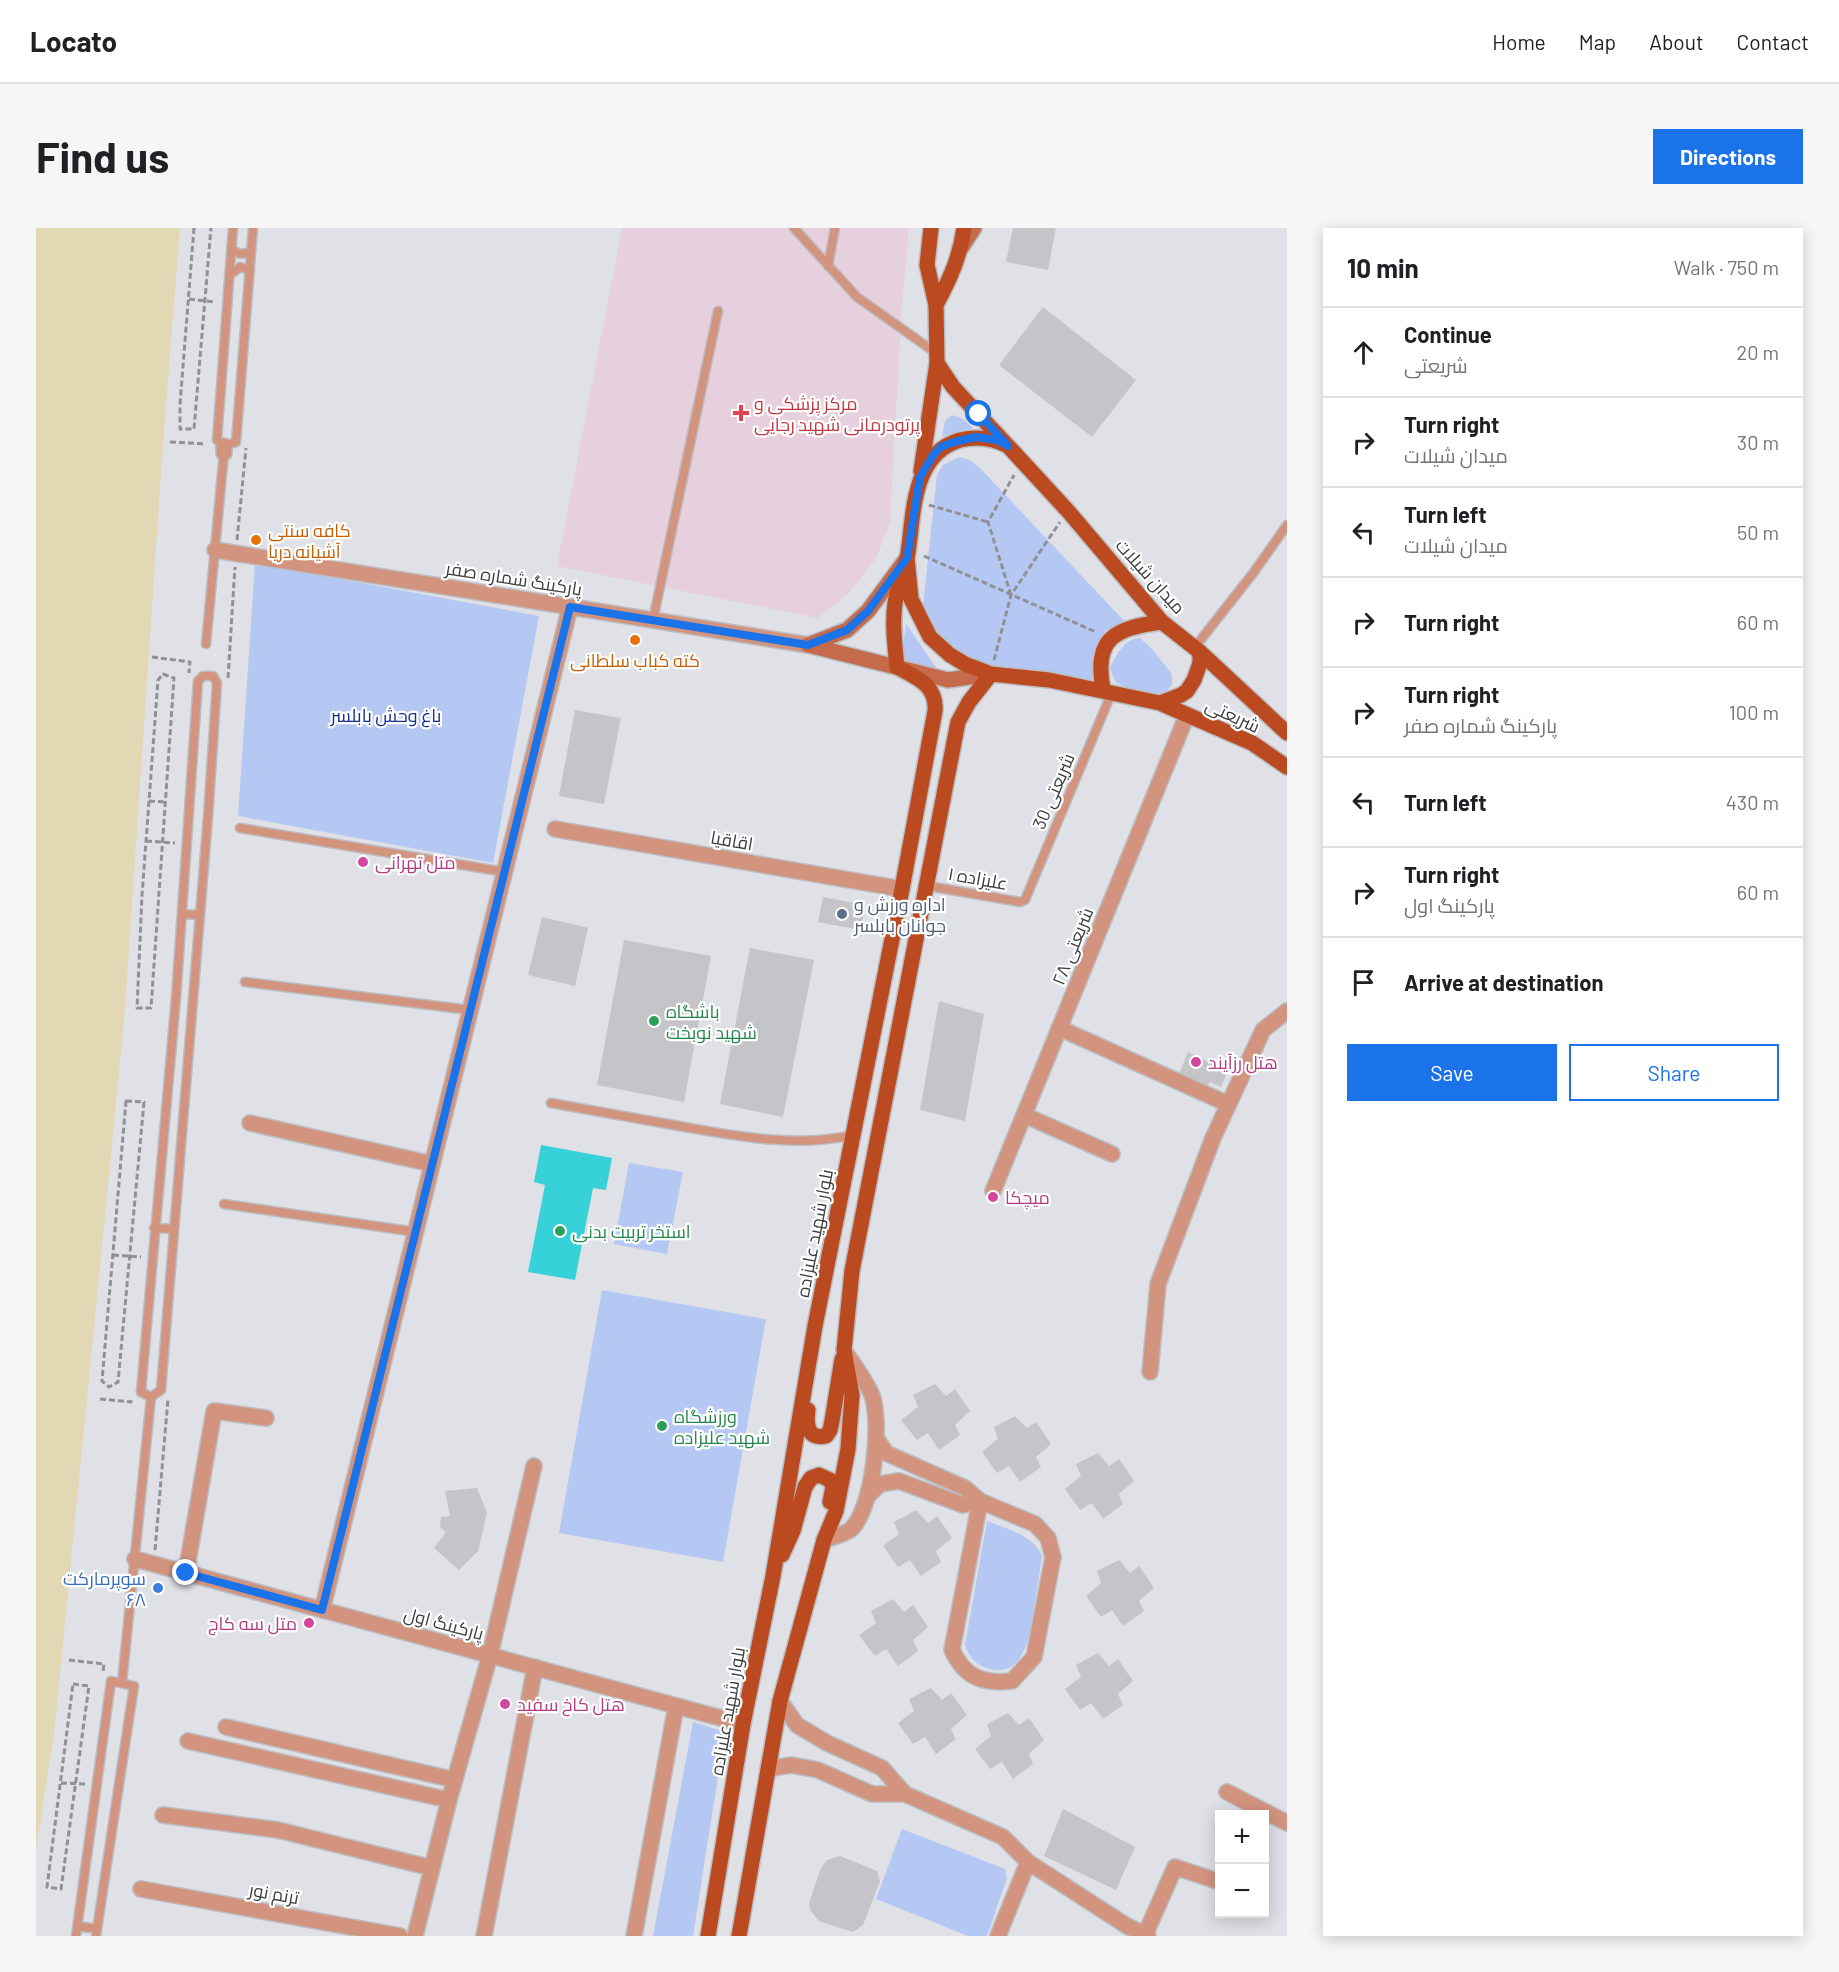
<!DOCTYPE html>
<meta charset="utf-8">
<style>
body{margin:0;font-family:Barlow,Cairo,sans-serif;background:#f6f6f6;color:#202124}
.controls{position:absolute;right:18px;bottom:18px;display:grid;overflow:hidden;border-radius:0px;box-shadow:0 3px 15px #0003}
.controls button{width:54px;height:54px;display:grid;place-items:center;padding:0;border:0;border-bottom:2px solid #e0e0e0;background:#fff;color:#202124;font:30px sans-serif}
.stop{position:absolute;width:18px;height:18px;margin:-14px;border:4px solid #1a73e8;border-radius:50%;background:#fff}
.stop.end{background:#1a73e8;border-color:#fff;box-shadow:0 2px 6px #0008}
.list{margin:0;padding:0;list-style:none}
h2{display:flex;justify-content:space-between;align-items:center;height:78px;margin:0;padding:0 24px;font-size:26px}
h2 small{font-size:20px;font-weight:400;color:#757577}
.list li{display:grid;grid-template-columns:39px 1fr auto;gap:18px;align-items:center;box-sizing:border-box;height:90px;padding:0 24px;border-top:2px solid #e0e0e0}
.list b{display:block;font-size:22px;white-space:nowrap}
.list p{margin:0;font-size:20px;white-space:nowrap;color:#757577}
.list em{font-size:20px;font-style:normal;color:#757577}
.actions{display:flex;gap:12px;padding:18px 24px}
.actions a{flex:1;padding:14px 0;border:2px solid #1a73e8;border-radius:0px;text-align:center;font-size:21px;color:#1a73e8}
.actions .main{background:#1a73e8;color:#fff}
.icon{flex:none;width:33px;height:33px;fill:none;stroke:currentColor;stroke-width:2;stroke-linecap:round;stroke-linejoin:round}
.map{position:relative;flex:none;width:1251px;height:1708px;overflow:hidden;border-radius:0px}
header{display:flex;align-items:center;gap:36px;box-sizing:border-box;height:84px;padding:0 30px;background:#fff;border-bottom:2px solid #e0e0e0}
header strong{font-size:28px}
nav{display:flex;gap:33px;margin-inline-start:auto;font-size:21px}
.intro{display:flex;align-items:center;justify-content:space-between;box-sizing:border-box;height:144px;padding:0 36px}
h1{margin:0;font-size:42px}
.button{padding:15px 27px;border-radius:0px;background:#1a73e8;color:#fff;font-size:21px;font-weight:700}
main{display:flex;gap:36px;padding:0 36px}
aside{flex:1;background:#fff;border-radius:0px;box-shadow:0 3px 15px #0003}
.map>svg:first-child{display:block}
</style>
<header>
<strong>Locato</strong>
<nav><a>Home</a><a>Map</a><a>About</a><a>Contact</a></nav>
</header>
<div class="intro"><h1>Find us</h1><a class="button">Directions</a></div>
<main>
<div class="map">
<svg width="1251" height="1708" viewBox="0 0 1251 1708">
<rect width="100%" height="100%" fill="#dfe1e6"/>
<!-- medical -->
<path fill="#e7d0dd" d="M586 0H873L866 76 854 293 841 329 813 365 782 390 521 338Z"/>
<!-- green -->
<path fill="#b5c8f4" d="M916 187 927 191 937 200 906 208 909 193Z
M923 229 934 232 944 240 1091 396 1070 402C1059 420 1053 434 1057 455 1022 449 944 441 917 423 903 414 891 392 887 377L901 247 907 237Z
M219 335 503 388 457 635 202 588Z
M870 396 902 442 870 435 866 428Z
M1104 410 1115 420 1136 446V457C1134 459 1132 462 1129 464 1118 468 1088 461 1080 454 1077 450 1076 445 1074 440 1080 427 1088 411 1104 410Z
M593 935 647 944 631 1026 578 1016Z
M566 1062 730 1091 687 1334 523 1305Z
M951 1293C971 1301 997 1307 1006 1328 1004 1343 1001 1359 999 1374 995 1398 991 1451 954 1441 940 1438 934 1430 929 1417Z
M657 1494 689 1504 657 1708H617Z
M866 1601 969 1641 971 1650 951 1708H932L840 1671Z"/>
<!-- sand -->
<path fill="#e2d8b3" d="M0 0H144L128 201 88 794 18 1506 0 1621Z"/>
<!-- water -->
<path fill="#37d2d9" d="M505 917 576 930 570 962 557 960 539 1052 492 1044 509 957 498 954Z"/>
<!-- building -->
<path fill="#c5c4c9" d="M977 0H1020L1012 42 970 34Z
M1007 79 1100 152 1056 209 963 137Z
M539 482 585 490 568 576 523 568Z
M787 669 829 677 825 702 782 694Z
M506 689 552 700 539 758 492 747Z
M588 712 675 728 648 874 561 857Z
M714 720 778 732 747 889 684 876Z
M903 773 948 786 929 893 884 882Z
M1152 824 1192 843 1185 859 1174 854 1170 861 1142 848Z
M899 1156 910 1168 919 1161 934 1183 919 1197 924 1207 903 1222 892 1205 881 1212 865 1192 882 1179 877 1167Z
M979 1188 991 1200 1000 1194 1015 1216 1000 1229 1005 1239 984 1254 973 1238 961 1245 946 1224 962 1211 958 1199Z
M1062 1225 1073 1238 1083 1231 1098 1253 1083 1266 1087 1276 1067 1291 1056 1275 1044 1282 1029 1261 1045 1248 1040 1236Z
M441 1260 451 1285 442 1323 423 1342 398 1320 410 1304 404 1299 405 1289 414 1288 409 1263Z
M880 1282 892 1295 901 1288 916 1310 900 1323 905 1334 885 1348 874 1332 862 1339 847 1318 863 1306 858 1294Z
M1083 1332 1094 1345 1103 1338 1118 1360 1103 1373 1108 1383 1087 1398 1076 1382 1065 1389 1050 1368 1065 1355 1061 1343Z
M857 1371 868 1384 877 1377 892 1399 877 1412 882 1423 862 1438 850 1421 839 1428 823 1407 840 1395 835 1383Z
M1062 1425 1073 1438 1082 1431 1097 1453 1082 1466 1087 1477 1067 1491 1055 1475 1044 1482 1029 1461 1045 1449 1040 1437Z
M895 1460 906 1472 915 1465 931 1487 915 1501 920 1511 900 1526 889 1509 877 1516 862 1495 878 1483 873 1471Z
M972 1485 983 1497 993 1490 1008 1512 993 1526 997 1536 977 1551 966 1534 954 1541 939 1521 955 1508 951 1496Z
M1027 1581 1099 1619 1080 1662 1008 1628Z
M804 1628 841 1643 844 1653 827 1697 817 1704 783 1693 774 1682 773 1675 785 1640 791 1632Z"/>
<g fill="none" stroke-linecap="round" stroke-linejoin="round">
<defs>
<path id="lane" d="M197 0 181 212 188 218 200 214 217 0
M758 0 821 69 900 125
M196 21C203 27 207 27 215 23
M792 38 799 0
M194 47 204 39 214 42
M617 392 682 83
M170 416 188 225
M1159 419 1218 344 1251 297
M167 448H177L181 455 172 589 125 1162 115 1169 105 1164 140 770 162 453Z
M204 600 469 644
M892 658 984 674 989 672 1076 464
M146 686 164 687
M209 754 434 782
M515 875C558 883 600 890 643 898 700 908 759 920 817 907
M188 976 380 1004
M118 1000 138 1001
M86 1455 115 1169
M42 1698 61 1701
M40 1708 75 1453 98 1458 60 1708"/>
<path id="street" d="M188 225V218
M179 322 772 417
M519 601 866 661
M1023 800 1192 876
M988 887 1076 926
M214 895 396 936
M957 963 1151 487
M1114 1144 1122 1056 1177 910 1227 802 1251 783
M841 1211 850 1225 929 1260 944 1273
M832 1268 844 1256 863 1253 927 1277 944 1273
M944 1273 999 1296 1012 1310 1017 1329 998 1429 976 1453C947 1456 929 1450 916 1422Z
M788 1312C796 1309 807 1307 814 1302 837 1284 847 1191 835 1165 828 1150 817 1136 808 1122
M99 1331 707 1496
M150 1345 178 1183 230 1190
M286 1382 534 379
M744 1473 761 1497 791 1515 846 1540 869 1566
M190 1499 419 1552
M152 1513 413 1572
M732 1541 755 1537 782 1542 836 1566H869L967 1609 992 1634 1091 1698 1112 1708
M1191 1564 1251 1595
M127 1587 242 1602 396 1640
M105 1661 364 1708
M1109 1707 1139 1639 1184 1654
M379 1708 413 1572 454 1427 498 1238
M448 1708 499 1439
M598 1708 640 1478
M962 1708 992 1634"/>
<path id="secondary" d="M925 20 938 0
M772 417 912 452 955 446
M772 417 811 402 832 383 871 330"/>
<path id="primary" d="M900 77C914 51 924 29 928 0
M901 135 917 159 970 216
M885 243 901 135 900 77 891 37 895 0
M1164 424 1251 505
M1067 461C1057 409 1080 400 1126 394
M1124 475 1216 515 1251 539
M772 1182C770 1196 771 1212 790 1208L794 1202 796 1193 806 1131
M746 1327 757 1303 769 1259 775 1250 783 1247 794 1252 797 1259 794 1274
M672 1708 707 1496 737 1348 779 1098 866 661 899 483C901 457 881 450 861 439 859 418 856 396 859 375 862 358 869 342 872 325 878 285 876 226 924 212 941 208 957 210 972 218L1032 283 1126 394 1164 424V435L1158 452 1151 463 1145 467 1124 475 1013 452 955 446 929 436 914 427 894 409 875 371 871 330
M703 1708 744 1473 788 1312 800 1283 812 1221 816 1167 808 1122 816 1043 915 530 922 494 933 474 955 446"/>
</defs>
<!-- lane casing -->
<use href="#lane" stroke="#bbbdc1" stroke-width="11"/>
<!-- street casing -->
<use href="#street" stroke="#bbbdc1" stroke-width="18"/>
<!-- secondary casing -->
<use href="#secondary" stroke="#bbbdc1" stroke-width="18"/>
<!-- primary casing -->
<use href="#primary" stroke="#bbbdc1" stroke-width="18"/>
<!-- path -->
<path stroke="#8f9194" stroke-width="3" stroke-dasharray="6 3" stroke-linecap="butt" d="M158 0 144 176V201H158L175 0
M153 71 179 74
M134 214 170 216
M893 277 952 294
M201 312 210 220
M888 328 1060 404
M975 367 952 294 978 247
M116 429 154 434 153 445
M958 432 975 367 1024 294
M127 446 138 450 115 780H101L106 667 122 452Z
M192 450 199 339
M113 573 129 574
M110 613 139 615
M90 873 108 874 82 1154 73 1159 66 1153Z
M77 1027 105 1029
M64 1171 95 1174V1172
M119 1322 132 1171
M33 1432 68 1436 67 1444
M37 1456 53 1458 25 1661 11 1659Z
M25 1555 50 1556"/>
<!-- lane -->
<use href="#lane" stroke="#d3947f" stroke-width="8"/>
<!-- street -->
<use href="#street" stroke="#d3947f" stroke-width="15"/>
<!-- secondary -->
<use href="#secondary" stroke="#c66a4c" stroke-width="15"/>
<!-- primary -->
<use href="#primary" stroke="#bb4a21" stroke-width="15"/>
</g>
<g fill="none" stroke-linecap="round" stroke-linejoin="round">
<!-- route -->
<path stroke="#1a73e8" stroke-width="8" d="M150 1345 286 1382 534 379 772 417 811 402 832 383 871 330 884 249 898 226 905 219 918 214 940 209 961 212 972 218 943 186"/>
</g>
<!-- markers -->
<path fill="#e0444e" stroke="#fff" stroke-width="2" d="M702 176h6v6h6v6h-6v6h-6v-6h-6v-6h6z"/>
<g fill="#e8710a" stroke="#fff" stroke-width="2">
<circle cx="220" cy="312" r="6"/>
<circle cx="599" cy="412" r="6"/>
</g>
<g fill="#d1479c" stroke="#fff" stroke-width="2">
<circle cx="327" cy="634" r="6"/>
<circle cx="1160" cy="834" r="6"/>
<circle cx="957" cy="969" r="6"/>
<circle cx="273" cy="1395" r="6"/>
<circle cx="469" cy="1476" r="6"/>
</g>
<circle fill="#5c6f8a" stroke="#fff" stroke-width="2" cx="806" cy="686" r="6"/>
<g fill="#2e9e5b" stroke="#fff" stroke-width="2">
<circle cx="618" cy="793" r="6"/>
<circle cx="524" cy="1003" r="6"/>
<circle cx="626" cy="1198" r="6"/>
</g>
<circle fill="#3f7fe0" stroke="#fff" stroke-width="2" cx="122" cy="1360" r="6"/>
<g text-anchor="middle" dominant-baseline="central" stroke-width="4.5" stroke-linejoin="round" paint-order="stroke">
<!-- health labels -->
<g font-size="18" fill="#be3a42" stroke="#fff" text-anchor="start">
<text x="718" y="175">مرکز پزشکی و<tspan x="718" dy="21">پرتودرمانی شهید رجایی</tspan></text>
</g>
<!-- food labels -->
<g font-size="18" fill="#c56008" stroke="#fff" text-anchor="start">
<text x="232" y="302">کافه سنتی<tspan x="232" dy="21">آشیانه دریا</tspan></text>
<text x="599" y="432" text-anchor="middle">کته کباب سلطانی</text>
</g>
<!-- street labels -->
<g font-size="18" fill="#3b3c3e" stroke="#fff">
<text transform="translate(1115 348) rotate(48)">میدان شیلات</text>
<text transform="translate(478 350) rotate(9)">پارکینگ شماره صفر</text>
<text transform="translate(1197 487) rotate(25)">شریعتی</text>
<text transform="translate(1017 563) rotate(-67)">شریعتی 30</text>
<text transform="translate(696 612) rotate(10)">اقاقیا</text>
<text transform="translate(942 650) rotate(10)">علیزاده ۱</text>
<text transform="translate(1036 718) rotate(-68)">شریعتی ۲۸</text>
<text transform="translate(778 1005) rotate(-79)">بلوار شهید علیزاده</text>
<text transform="translate(408 1395) rotate(15)">پارکینگ اول</text>
<text transform="translate(691 1483) rotate(-80)">بلوار شهید علیزاده</text>
<text transform="translate(238 1665) rotate(10)">ترنم نور</text>
</g>
<!-- park labels -->
<g font-size="18" fill="#172f89" stroke="#fff">
<text x="350" y="487">باغ وحش بابلسر</text>
</g>
<!-- hotel labels -->
<g font-size="18" fill="#b23c85" stroke="#fff" text-anchor="start">
<text x="339" y="634">متل تهرانی</text>
<text x="1172" y="834">هتل رزآیند</text>
<text x="969" y="969">میچکا</text>
<text x="261" y="1395" text-anchor="end">متل سه کاج</text>
<text x="481" y="1476">هتل کاخ سفید</text>
</g>
<!-- service labels -->
<g font-size="18" fill="#4e5e75" stroke="#fff" text-anchor="start">
<text x="818" y="676">اداره ورزش و<tspan x="818" dy="21">جوانان بابلسر</tspan></text>
</g>
<!-- leisure labels -->
<g font-size="18" fill="#27864d" stroke="#fff" text-anchor="start">
<text x="630" y="783">باشگاه<tspan x="630" dy="21">شهید نوبخت</tspan></text>
<text x="536" y="1003">استخر تربیت بدنی</text>
<text x="638" y="1188">ورزشگاه<tspan x="638" dy="21">شهید علیزاده</tspan></text>
</g>
<!-- shop labels -->
<g font-size="18" fill="#366cbe" stroke="#fff" text-anchor="end">
<text x="110" y="1350">سوپرمارکت<tspan x="110" dy="21">۶۸</tspan></text>
</g>
</g>
</svg>
<div class="controls">
<button>+</button>
<button>−</button>
</div>
<div class="stop" style="left:943px;top:186px"></div>
<div class="stop end" style="left:150px;top:1345px"></div>
</div>
<aside>
<h2>10 min<small>Walk · 750 m</small></h2>
<ul class="list">
<li><svg class="icon" aria-label="ahead" viewBox="0 0 24 24"><path d="M12 20V5M6 11l6-6 6 6"/></svg><div><b>Continue</b><p>شریعتی</p></div><em>20 m</em></li>
<li><svg class="icon" aria-label="right" viewBox="0 0 24 24"><path d="M7 20v-9h11M14 6l5 5-5 5"/></svg><div><b>Turn right</b><p>میدان شیلات</p></div><em>30 m</em></li>
<li><svg class="icon" aria-label="left" viewBox="0 0 24 24"><path d="M17 20v-9H6M10 6l-5 5 5 5"/></svg><div><b>Turn left</b><p>میدان شیلات</p></div><em>50 m</em></li>
<li><svg class="icon" aria-label="right" viewBox="0 0 24 24"><path d="M7 20v-9h11M14 6l5 5-5 5"/></svg><div><b>Turn right</b></div><em>60 m</em></li>
<li><svg class="icon" aria-label="right" viewBox="0 0 24 24"><path d="M7 20v-9h11M14 6l5 5-5 5"/></svg><div><b>Turn right</b><p>پارکینگ شماره صفر</p></div><em>100 m</em></li>
<li><svg class="icon" aria-label="left" viewBox="0 0 24 24"><path d="M17 20v-9H6M10 6l-5 5 5 5"/></svg><div><b>Turn left</b></div><em>430 m</em></li>
<li><svg class="icon" aria-label="right" viewBox="0 0 24 24"><path d="M7 20v-9h11M14 6l5 5-5 5"/></svg><div><b>Turn right</b><p>پارکینگ اول</p></div><em>60 m</em></li>
<li><svg class="icon" aria-label="arrive" viewBox="0 0 24 24"><path d="M6 21V4h12l-3 4 3 4H6"/></svg><div><b>Arrive at destination</b></div></li>
</ul>
<div class="actions"><a class="main">Save</a><a>Share</a></div>
</aside>
</main>
